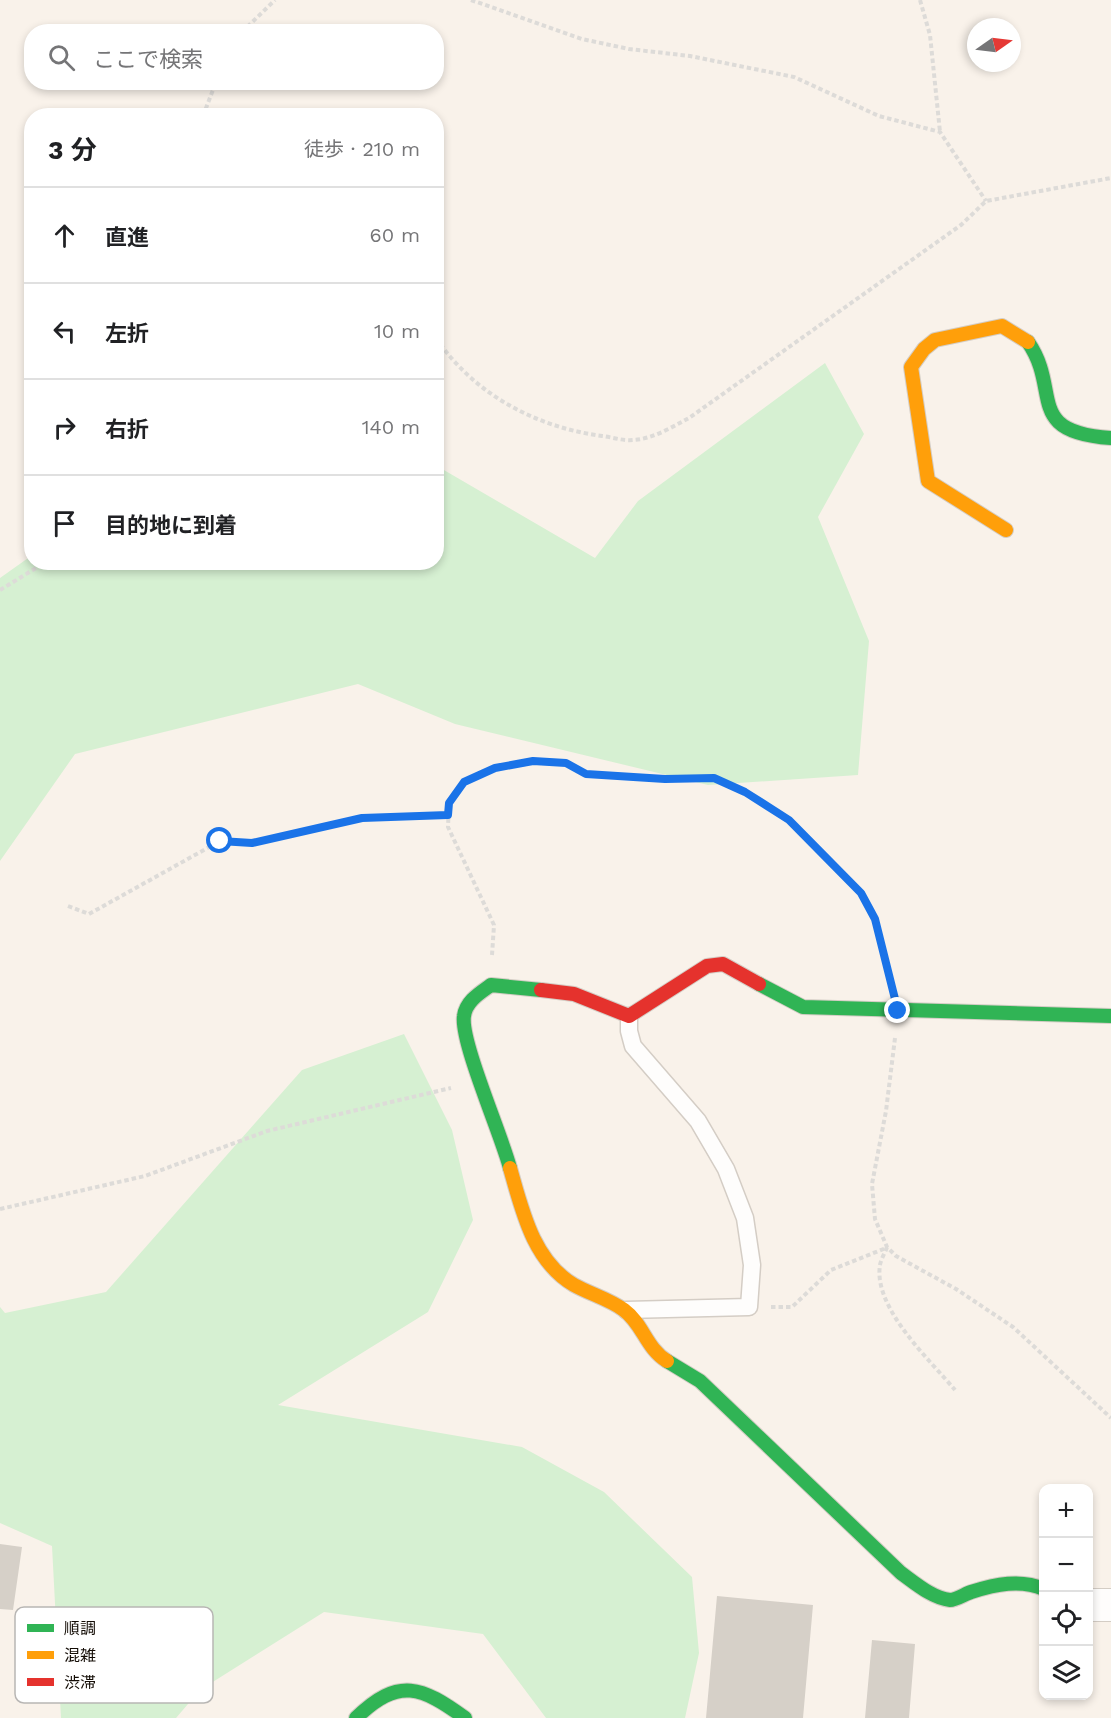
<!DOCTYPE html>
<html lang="ja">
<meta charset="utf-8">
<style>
body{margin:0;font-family:"Work Sans","Noto Sans JP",sans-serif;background:#f2f2f2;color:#202124}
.controls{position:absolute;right:18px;bottom:18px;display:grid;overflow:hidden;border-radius:12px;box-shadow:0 3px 9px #0003}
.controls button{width:54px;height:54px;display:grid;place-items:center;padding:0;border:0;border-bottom:2px solid #e0e0e0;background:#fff;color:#202124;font:30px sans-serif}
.compass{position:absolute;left:967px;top:18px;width:54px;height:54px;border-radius:50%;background:#fff;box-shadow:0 3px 9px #0003;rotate:76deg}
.stop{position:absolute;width:18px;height:18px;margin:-14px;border:4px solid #1a73e8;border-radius:50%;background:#fff}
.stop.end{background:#1a73e8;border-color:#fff;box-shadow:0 2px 6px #0008}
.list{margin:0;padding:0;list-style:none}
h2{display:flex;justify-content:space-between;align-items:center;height:78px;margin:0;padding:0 24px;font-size:26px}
h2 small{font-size:20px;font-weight:400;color:#757577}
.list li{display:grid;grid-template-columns:39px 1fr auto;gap:18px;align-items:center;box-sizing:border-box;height:96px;padding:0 24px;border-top:2px solid #e0e0e0}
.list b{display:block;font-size:22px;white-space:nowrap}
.list em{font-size:20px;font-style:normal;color:#757577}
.icon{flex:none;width:33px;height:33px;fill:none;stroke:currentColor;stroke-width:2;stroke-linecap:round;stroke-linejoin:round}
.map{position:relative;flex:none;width:1111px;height:1718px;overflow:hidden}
.search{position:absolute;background:#fff;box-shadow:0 3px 9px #0003;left:24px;top:24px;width:420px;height:66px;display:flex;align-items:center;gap:15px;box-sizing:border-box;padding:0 21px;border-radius:24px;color:#757577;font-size:22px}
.panel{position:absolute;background:#fff;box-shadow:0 3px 9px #0003;left:24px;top:108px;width:420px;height:462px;border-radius:24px}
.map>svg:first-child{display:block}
</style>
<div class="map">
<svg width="1111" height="1718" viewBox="0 0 1111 1718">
<rect width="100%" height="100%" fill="#f9f2ea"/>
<!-- green -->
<path fill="#d6f0d2" d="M825 363 864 434 818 517 869 641 858 775 708 785 455 724 358 684 75 754 0 861V578L31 556 32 562H436L437 466 595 558 638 501Z
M404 1034 452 1130 473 1220 428 1312 278 1405 522 1447 604 1492 692 1577 699 1653 685 1718H546L483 1634 324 1612 200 1690 176 1718H61L52 1546 0 1523V1307L5 1313 106 1292 302 1070Z"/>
<!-- building -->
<path fill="#d6d0c8" d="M0 1544 22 1547 13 1610 0 1609Z
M717 1596 813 1605 803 1718H706Z
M872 1640 915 1644 909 1718H865Z"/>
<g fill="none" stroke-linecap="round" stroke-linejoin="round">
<defs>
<path id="lane" d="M626 1310 749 1307 752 1265 745 1218 726 1169 698 1121 633 1046 629 1031V1016"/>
<path id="street" d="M1088 1605H1111"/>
<path id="fast" d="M1028 342C1062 391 1023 432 1111 438
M759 984 803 1007 1111 1016
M510 1168C502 1136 460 1041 464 1016 466 1001 480 993 491 985L541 990
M667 1361 700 1381 901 1573C915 1583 932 1598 950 1600 956 1600 965 1594 971 1592 996 1584 1020 1579 1044 1589
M356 1718C399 1676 422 1687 465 1718"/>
<path id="slow" d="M1006 530 928 481 911 367 924 349 935 340 1002 326 1028 342
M510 1168C522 1210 533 1261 574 1285 590 1294 609 1299 624 1310 643 1324 646 1348 667 1361"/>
<path id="jam" d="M541 990 574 994 629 1016 707 966 723 964 759 984"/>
</defs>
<!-- lane casing -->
<use href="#lane" stroke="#d4cdc5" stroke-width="19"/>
<!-- street casing -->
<use href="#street" stroke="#d4cdc5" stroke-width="34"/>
<!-- fast casing -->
<use href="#fast" stroke="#d4cdc5" stroke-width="16"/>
<!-- slow casing -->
<use href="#slow" stroke="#d4cdc5" stroke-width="16"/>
<!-- jam casing -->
<use href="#jam" stroke="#d4cdc5" stroke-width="16"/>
<!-- path -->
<path stroke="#dddbd8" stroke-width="4" stroke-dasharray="4.5 3" stroke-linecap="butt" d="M471 0 582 39 629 49 690 56 794 77 879 116 940 132 986 201
M920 0 930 35 940 132
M242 32 275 0
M203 116 216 82
M436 338C474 394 535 427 602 436 611 437 623 441 633 440 653 439 672 427 689 418L961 225 986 201 1111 178
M0 590 46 562
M68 906 89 914 220 841 251 843 362 818 448 815
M492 955 494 925 448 827 449 803 464 782 494 768 533 761 566 763 586 774 665 779 714 778 745 792 789 820 861 893 875 919 891 981
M895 1038 886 1111 872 1184 875 1219 887 1247 896 1256 956 1289 1013 1327 1111 1418
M0 1209 145 1176 267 1131 451 1088
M887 1247C885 1253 881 1259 880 1265 873 1308 930 1360 955 1390
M771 1307H792L831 1270 886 1248"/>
<!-- lane -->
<use href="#lane" stroke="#fefdfc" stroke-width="16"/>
<!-- street -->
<use href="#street" stroke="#fefdfc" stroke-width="32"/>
<!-- fast -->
<use href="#fast" stroke="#30b455" stroke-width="14"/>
<!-- slow -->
<use href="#slow" stroke="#ff9f0a" stroke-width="14"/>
<!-- jam -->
<use href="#jam" stroke="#e5322d" stroke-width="14"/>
</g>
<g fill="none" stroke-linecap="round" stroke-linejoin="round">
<!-- route -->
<path stroke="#1a73e8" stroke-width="8" d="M220 841 252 843 362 818 448 815 449 803 464 782 495 768 533 761 566 763 586 774 665 779 714 778 745 792 789 820 861 893 875 919 898 1011"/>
</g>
<!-- legend -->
<rect x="15" y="1607" width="198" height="96" rx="9" fill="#fff" stroke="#b8b6b4" stroke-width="1.5"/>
<rect x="27" y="1624" width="27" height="8" fill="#30b455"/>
<rect x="27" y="1651" width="27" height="8" fill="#ff9f0a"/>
<rect x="27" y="1678" width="27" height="8" fill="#e5322d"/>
<g font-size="16" fill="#130c05">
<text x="64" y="1634">順調</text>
<text x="64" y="1661">混雑</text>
<text x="64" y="1688">渋滞</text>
</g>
</svg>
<div class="controls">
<button>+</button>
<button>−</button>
<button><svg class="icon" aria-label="locate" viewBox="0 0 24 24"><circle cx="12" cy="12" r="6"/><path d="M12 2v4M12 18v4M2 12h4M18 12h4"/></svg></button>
<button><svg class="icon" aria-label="layers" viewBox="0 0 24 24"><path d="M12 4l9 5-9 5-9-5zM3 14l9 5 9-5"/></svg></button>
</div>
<svg class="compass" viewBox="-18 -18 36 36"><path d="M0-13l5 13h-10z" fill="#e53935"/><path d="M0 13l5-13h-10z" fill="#757577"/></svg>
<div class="stop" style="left:220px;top:841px"></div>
<div class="stop end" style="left:898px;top:1011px"></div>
<div class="search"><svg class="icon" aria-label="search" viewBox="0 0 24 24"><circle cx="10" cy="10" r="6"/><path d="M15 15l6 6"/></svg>ここで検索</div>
<section class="panel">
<h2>3 分<small>徒歩 · 210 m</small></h2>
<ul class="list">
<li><svg class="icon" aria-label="ahead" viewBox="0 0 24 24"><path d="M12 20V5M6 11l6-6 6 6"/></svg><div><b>直進</b></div><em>60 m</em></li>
<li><svg class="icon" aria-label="left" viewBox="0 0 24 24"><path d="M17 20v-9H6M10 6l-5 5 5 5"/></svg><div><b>左折</b></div><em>10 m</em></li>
<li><svg class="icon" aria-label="right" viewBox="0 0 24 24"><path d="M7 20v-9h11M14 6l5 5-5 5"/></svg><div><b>右折</b></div><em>140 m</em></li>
<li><svg class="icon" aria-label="arrive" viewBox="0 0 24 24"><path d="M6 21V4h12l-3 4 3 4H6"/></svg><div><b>目的地に到着</b></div></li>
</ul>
</section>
</div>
